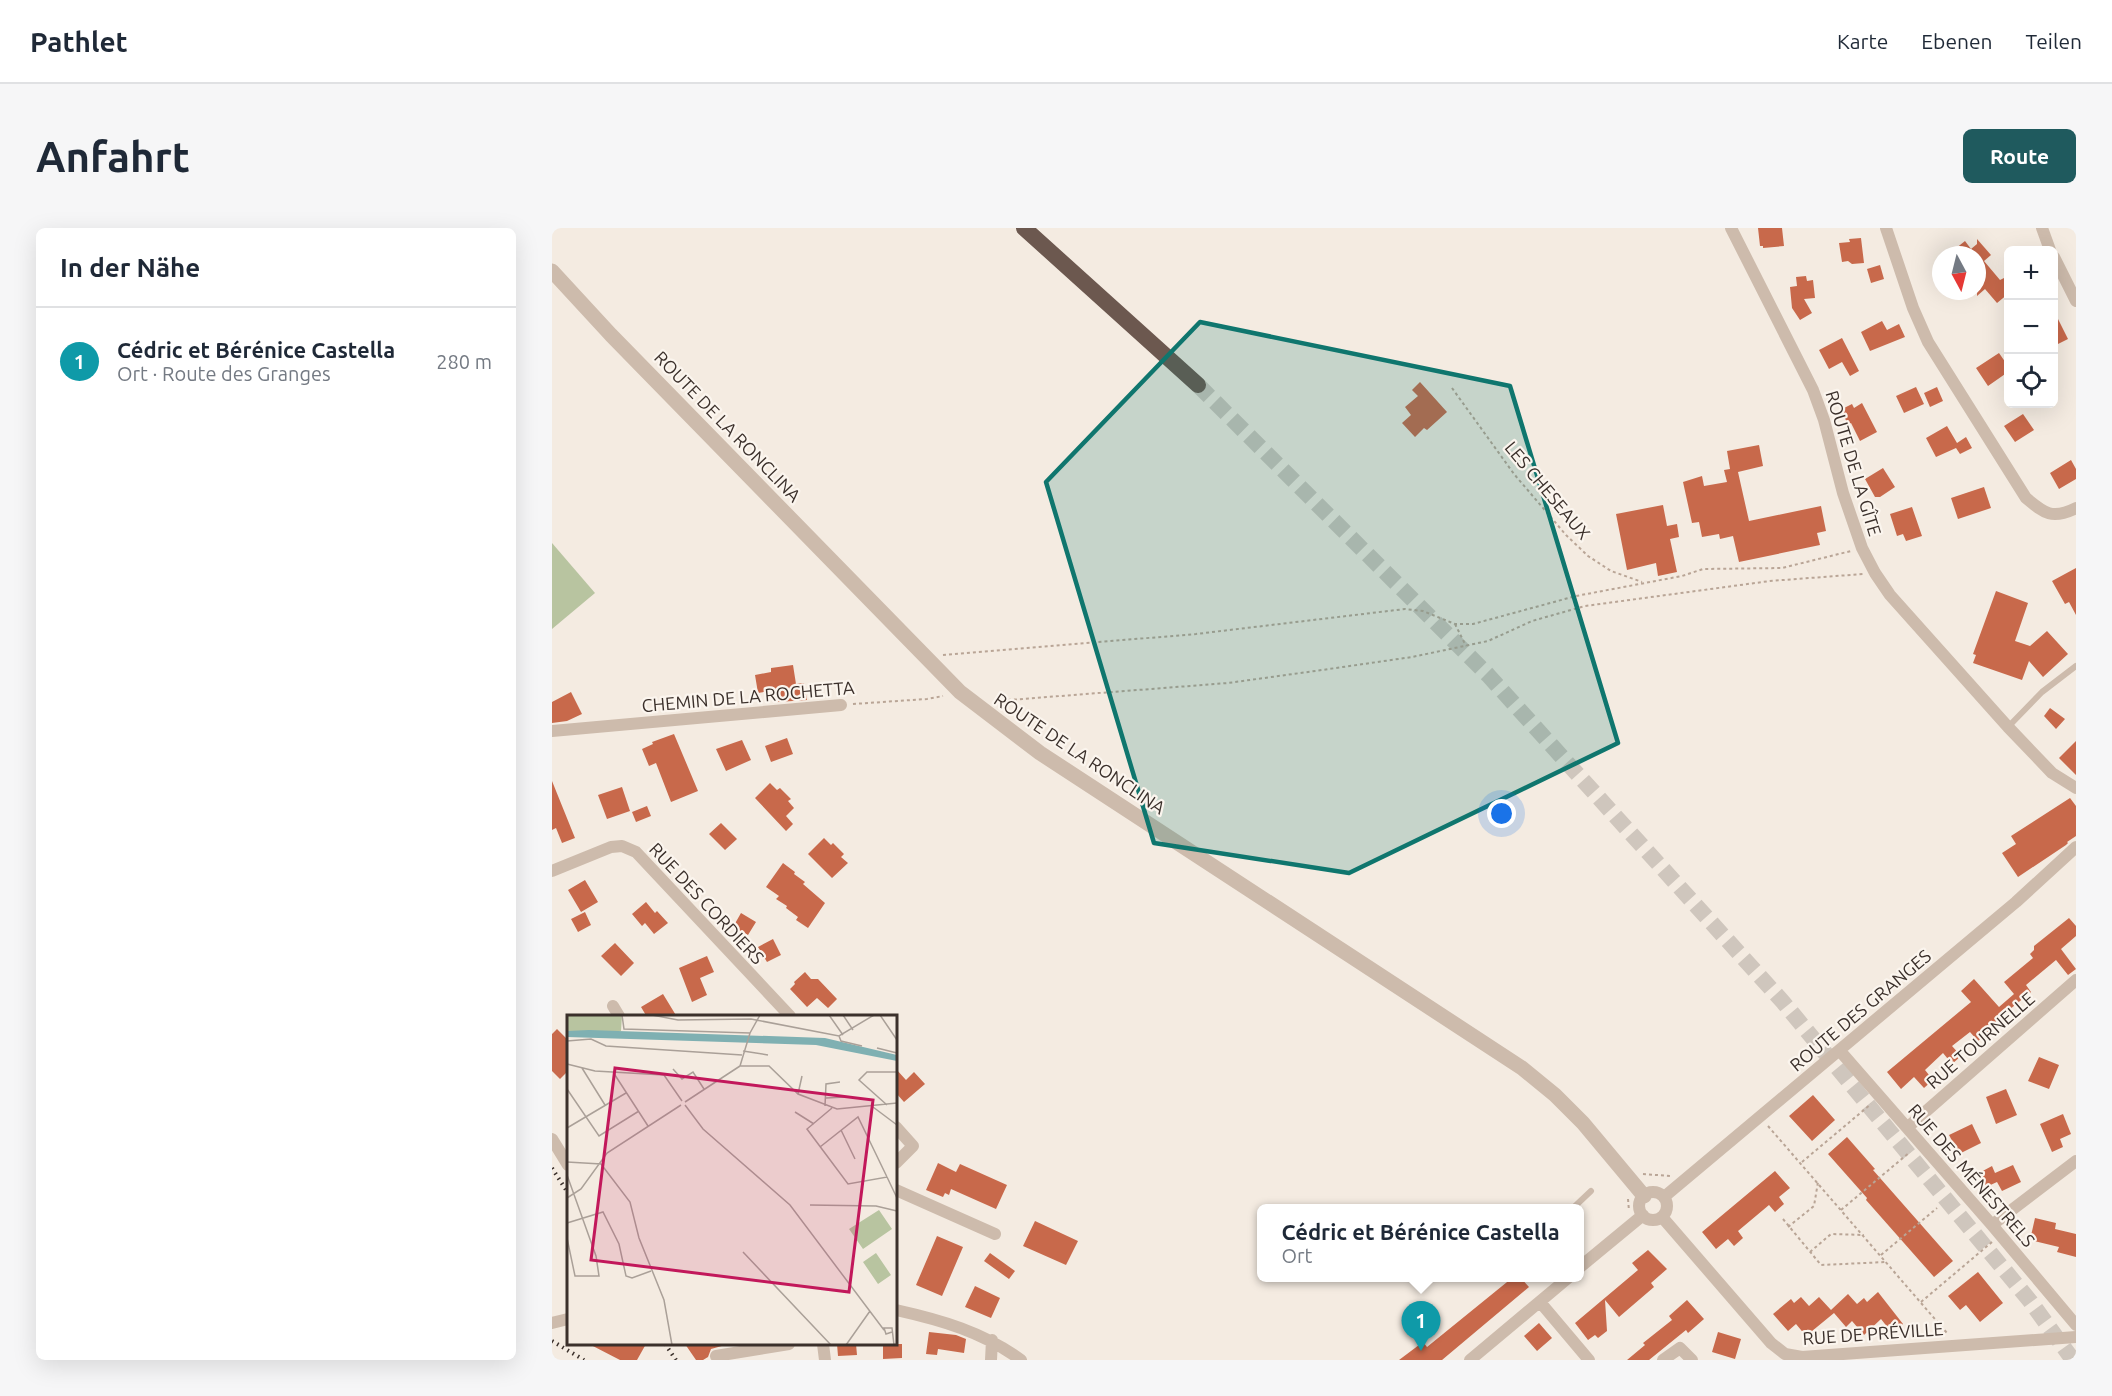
<!DOCTYPE html>
<html lang="de">
<meta charset="utf-8">
<style>
body{margin:0;font-family:Ubuntu,sans-serif;background:#f6f6f7;color:#1f2937}
.controls{position:absolute;right:18px;top:18px;display:grid;overflow:hidden;border-radius:9px;box-shadow:0 6px 24px #0002}
.controls button{width:54px;height:54px;display:grid;place-items:center;padding:0;border:0;border-bottom:2px solid #e0e1e3;background:#fff;color:#1f2937;font:30px sans-serif}
.compass{position:absolute;left:1380px;top:18px;width:54px;height:54px;border-radius:50%;background:#fff;box-shadow:0 6px 24px #0002;rotate:173deg}
.you{position:absolute;left:950px;top:586px;width:21px;height:21px;margin:-15px;border:4px solid #fff;border-radius:50%;background:#1a73e8;box-shadow:0 0 0 9px #1a73e833}
.badge{display:grid;place-items:center;width:39px;height:39px;border-radius:50%;background:#1f5a5e;color:#fff;font-size:20px;font-weight:700}
.pin{position:absolute;translate:-50% -50px;filter:drop-shadow(0 2px 3px #0008)}
.pin::after{content:'';position:absolute;top:32px;width:21px;height:18px;background:inherit;clip-path:polygon(0 0,100% 0,50% 100%)}
.popup{position:absolute;left:705px;top:976px;width:327px;height:78px;box-sizing:border-box;display:grid;place-content:center;border-radius:9px;background:#fff;filter:drop-shadow(0 2px 4px #0005);font-size:20px;white-space:nowrap;color:#747a83}
.popup b{font-size:22px;color:#1f2937}
.popup::after{content:'';position:absolute;left:50%;top:100%;margin-left:-12px;border:12px solid transparent;border-top-color:#fff}
.list{margin:0;padding:0;list-style:none}
h2{display:flex;justify-content:space-between;align-items:center;height:78px;margin:0;padding:0 24px;font-size:26px}
h2 small{font-size:20px;font-weight:400;color:#747a83}
.list li{display:grid;grid-template-columns:39px 1fr auto;gap:18px;align-items:center;box-sizing:border-box;height:108px;padding:0 24px;border-top:2px solid #e0e1e3}
.list b{display:block;font-size:22px;white-space:nowrap}
.list p{margin:0;font-size:20px;white-space:nowrap;color:#747a83}
.list em{font-size:20px;font-style:normal;color:#747a83}
.icon{flex:none;width:33px;height:33px;fill:none;stroke:currentColor;stroke-width:2;stroke-linecap:round;stroke-linejoin:round}
.map{position:relative;flex:none;width:1524px;height:1132px;overflow:hidden;border-radius:9px}
header{display:flex;align-items:center;gap:36px;box-sizing:border-box;height:84px;padding:0 30px;background:#fff;border-bottom:2px solid #e0e1e3}
header strong{font-size:28px}
nav{display:flex;gap:33px;margin-inline-start:auto;font-size:21px}
.intro{display:flex;align-items:center;justify-content:space-between;box-sizing:border-box;height:144px;padding:0 36px}
h1{margin:0;font-size:42px}
.button{padding:15px 27px;border-radius:9px;background:#1f5a5e;color:#fff;font-size:21px;font-weight:700}
main{display:flex;gap:36px;padding:0 36px}
aside{flex:1;background:#fff;border-radius:9px;box-shadow:0 6px 24px #0002}
.map>svg:first-child{display:block}
</style>
<header>
<strong>Pathlet</strong>
<nav><a>Karte</a><a>Ebenen</a><a>Teilen</a></nav>
</header>
<div class="intro"><h1>Anfahrt</h1><a class="button">Route</a></div>
<main>
<aside>
<h2>In der Nähe<small></small></h2>
<ul class="list">
<li><span class="badge" style="background:#0f9aa8">1</span><div><b>Cédric et Bérénice Castella</b><p>Ort · Route des Granges</p></div><em>280 m</em></li>
</ul>
</aside>
<div class="map">
<svg width="1524" height="1132" viewBox="0 0 1524 1132">
<rect width="100%" height="100%" fill="#f4ebe1"/>
<!-- green -->
<path fill="#b8c4a0" d="M0 315 43 365 0 401Z"/>
<!-- building -->
<path fill="#c8694b" d="M1206 0H1230L1232 18 1211 20V18H1208Z
M1309 10 1312 35 1300 36 1296 33 1290 34 1287 15 1298 14 1297 11Z
M1425 11 1439 27 1432 33 1448 52 1456 48V66L1445 75 1433 61 1425 68V27H1409L1403 21 1413 13 1419 21 1425 16Z
M1328 37 1332 51 1319 55 1315 41Z
M1254 48 1255 53 1261 52 1263 70 1252 71 1260 85 1248 92 1240 80 1238 59 1245 58 1244 49Z
M1502 83 1516 111 1502 118Z
M1330 93 1335 102 1347 96 1353 109 1318 123 1309 104Z
M1290 110 1307 143 1298 148 1290 134 1277 141 1267 122Z
M1447 125 1456 138V144L1436 158 1424 140Z
M868 154 895 184 875 202 872 200 863 209 850 195 859 187 853 179 866 168 860 162Z
M1364 159 1372 176 1352 185 1344 168Z
M1385 159 1391 173 1378 179 1372 165Z
M1310 175 1325 204 1308 213 1299 195 1296 196 1290 185 1292 184 1290 181 1300 176 1302 180Z
M1471 186 1482 202 1463 214 1452 198Z
M1395 198 1405 215 1414 209 1420 220 1408 226 1404 220 1384 229 1374 210Z
M1207 217 1211 238 1186 244 1197 293 1269 278 1274 303 1265 305 1268 317 1187 334 1181 308 1168 311 1167 306 1150 309 1147 294 1140 295 1131 254 1150 248 1152 258 1175 254 1172 242 1178 241 1175 223Z
M1519 232 1524 241V251L1507 261 1498 245Z
M1331 240 1343 259 1328 269H1323L1313 251Z
M1432 259 1439 280 1406 291 1399 270Z
M1111 277 1115 298 1125 296 1127 309 1118 311 1125 344 1106 348 1104 335 1075 342 1064 286Z
M1360 279 1370 308 1354 313 1351 306 1345 308 1338 286Z
M1524 340V387L1517 374 1513 376 1500 353Z
M1444 363 1476 375 1463 413 1478 418 1495 403 1516 426 1491 449 1477 433 1470 452 1421 435 1424 427 1421 426Z
M241 437 244 456 252 455 255 472 226 474 224 462 206 465 203 447 219 444V440Z
M19 464 30 486 15 493 0 495V474Z
M1498 480 1513 491 1504 501 1492 488Z
M122 506 146 563 119 574 104 535 97 538 90 521 101 516 100 514Z
M235 510 241 526 219 534 213 518Z
M190 512 199 532 174 543 164 521Z
M1524 513V547L1507 530Z
M0 553 23 610 10 615 4 600 0 602Z
M218 555 225 562 228 560 239 571 236 573 242 580 234 588 241 596 234 603 203 570Z
M70 559 78 583 55 591 46 567Z
M1518 570 1524 578V608L1515 614 1516 615 1514 617 1466 649 1450 625 1464 616 1459 608Z
M95 578 99 588 84 594 80 584Z
M169 595 185 611 173 622 157 606Z
M272 610 279 617 281 615 292 626 289 629 296 635 280 650 256 626Z
M231 635 243 644 242 646 253 654 251 656 273 675 256 700 244 692 246 689 234 680 235 678 224 671 227 668 214 659Z
M33 652 46 674 29 684 16 662Z
M94 674 103 685 105 683 116 695 102 706 93 695 90 698 80 686Z
M33 684 39 697 26 704 19 691Z
M189 685 204 694 196 707 181 699Z
M1517 690 1524 698V708L1509 721 1524 741 1516 747 1504 732 1474 757 1479 764 1457 782 1459 785 1426 813 1418 804 1400 818 1409 828 1400 836 1391 825 1373 842 1381 852 1372 860 1362 849 1349 861 1335 844 1419 774 1409 763 1422 751 1447 779 1462 766 1452 754 1481 730 1478 726 1482 722V718Z
M221 711 229 727 215 734 206 719Z
M63 715 82 735 69 748 49 728Z
M155 728 162 744 148 750 155 767 140 774 127 740Z
M253 744 259 751H266L285 771 276 780 265 770 255 779 238 761 243 756 242 754Z
M111 766 125 789H95L89 779Z
M5 801 16 812V843L8 851 0 843V806Z
M1487 829 1507 837 1497 861 1476 853Z
M344 841 354 852 362 844 373 856 352 874 344 865Z
M1454 861 1465 887 1444 896 1434 869Z
M1261 867 1283 892 1260 913 1237 888Z
M1511 886 1519 906 1508 911 1511 919 1500 924 1488 896Z
M1420 896 1429 915 1407 926 1397 907Z
M1295 909 1323 941 1321 942 1401 1033 1382 1049 1314 972 1315 970 1276 926Z
M386 935 404 944 408 936 455 957 444 981 399 961 397 967 393 965 391 969 374 962Z
M1461 937 1469 954 1450 963 1445 954 1434 959 1427 945 1440 938 1443 945Z
M1223 943 1238 960 1227 969 1232 976 1223 984 1217 977 1186 1003 1191 1010 1182 1018 1176 1011 1164 1021 1150 1004Z
M1483 990 1504 995 1503 1001 1524 1006V1029L1505 1024 1507 1019 1478 1012Z
M483 993 526 1013 514 1037 471 1018Z
M385 1008 411 1019 390 1068 364 1057Z
M1096 1022 1115 1041 1099 1055 1102 1059 1067 1089 1053 1072 1055 1103 1046 1110 1043 1107 1036 1112 1023 1095 1086 1042 1080 1035Z
M438 1025 463 1043 457 1051 432 1033Z
M1426 1044 1451 1075 1428 1094 1414 1077 1408 1082 1396 1068Z
M960 1050H969L977 1059 890 1132H847L871 1114 875 1119Z
M423 1058 448 1070 439 1090 413 1079Z
M1326 1064 1351 1096 1340 1105 1329 1091 1312 1107 1300 1093 1294 1099 1282 1085 1254 1108 1244 1096 1236 1103 1221 1086 1239 1071 1242 1075 1249 1069 1257 1078 1267 1069 1279 1082 1296 1066 1305 1076 1312 1070 1315 1074Z
M1135 1072 1152 1091 1136 1105 1134 1102 1097 1132H1075L1093 1117 1091 1115 1120 1092 1117 1088Z
M987 1095 1000 1110 985 1123 972 1108Z
M377 1104 404 1107 414 1111 412 1125 386 1121 385 1127 374 1126Z
M1166 1104 1189 1111 1183 1131 1160 1124Z
M37 1116H94L85 1132H68Z
M133 1116H177L159 1121 156 1129 151 1132H144Z
M285 1116H304L305 1127 286 1128Z
M331 1116H350V1130L331 1131Z"/>
<g fill="none" stroke-linecap="round" stroke-linejoin="round">
<!-- trunk-tunnel -->
<path stroke="#cfc6bd" stroke-width="16" stroke-dasharray="16 8" stroke-linecap="butt" d="M646 157 936 447 1231 774 1478 1073 1521 1132"/>
<!-- path -->
<path stroke="#b9a596" stroke-width="2" stroke-dasharray="3 3" stroke-linecap="butt" d="M900 160 962 246 1014 307 1036 328 1059 343 1090 354
M903 396 914 418
M391 427 644 406 853 381 871 383 903 396H921L1024 368 1130 348 1151 341 1230 340 1299 323
M444 473 676 455 770 442 860 429 936 413 980 393 1033 378 1218 353 1311 346
M301 476 375 471 391 468
M1216 898 1395 1105
M1250 934 1319 876
M1091 946 1118 948
M1076 971 1077 983
M1289 982 1358 924
M1231 991 1269 1037 1334 1034
M1236 999 1262 978 1266 954
M1258 1024 1279 1006 1312 1007
M1329 1027 1385 980
M1369 1074 1440 1014"/>
<!-- service -->
<path stroke="#cdbbac" stroke-width="6" d="M1456 499 1490 464 1524 438
M1021 980 1039 963"/>
<!-- minor -->
<path stroke="#cdbbac" stroke-width="12" d="M1179 0 1261 162 1272 192 1291 265 1310 320 1323 345 1338 367 1456 499 1500 545 1524 560
M1334 0 1361 80 1376 114 1474 270C1492 285 1500 292 1524 280
M1490 0 1498 22
M1502 29 1524 73
M0 503 289 477
M0 643 59 619 70 618 84 624 238 788
M61 778 67 788
M1288 823 1440 997 1524 1097
M344 899 361 918 344 935
M1356 899 1524 752
M0 911 16 937
M344 962 443 1006
M1087 978a14 14 0 1 1 28 0a14 14 0 1 1-28 0Z
M1112 969 1464 674 1524 619
M1110 989 1219 1115 1233 1126 1250 1129 1524 1109
M1440 997 1524 933
M1028 1039 1091 987
M988 1074 1037 1132
M344 1082C389 1092 431 1104 469 1132
M0 1095 16 1091
M271 1116 273 1132
M164 1128 237 1116
M439 1132 440 1112
M918 1132 1016 1050
M1111 1132 1128 1120 1140 1132"/>
<!-- tertiary -->
<path stroke="#cdbbac" stroke-width="15" d="M0 43 59 107 408 464 488 525 970 840 1003 867 1031 895 1092 968"/>
<!-- trunk -->
<path stroke="#6c584f" stroke-width="16" d="M472 0 646 157"/>
<!-- rail -->
<path stroke="#3b302b" stroke-width="4" stroke-dasharray="1.5 4.5" stroke-linecap="butt" d="M0 940 16 965
M0 1113 32 1132
M113 1116 124 1132"/>
</g>
<!-- marked area -->
<path fill="#0f766e" fill-opacity="0.2" stroke="#0f766e" stroke-width="4.5" stroke-linejoin="round" d="M648 94 958 158 1066 515 797 645 602 615 494 254Z"/>
<g text-anchor="middle" dominant-baseline="central" stroke-width="4.5" stroke-linejoin="round" paint-order="stroke">
<!-- street labels -->
<g font-size="18" fill="#3b302b" stroke="#fbf5ee">
<text transform="translate(176 198) rotate(46)">ROUTE DE LA RONCLINA</text>
<text transform="translate(1302 235) rotate(73)">ROUTE DE LA GÎTE</text>
<text transform="translate(996 262) rotate(50)">LES CHESEAUX</text>
<text transform="translate(196 468) rotate(-5)">CHEMIN DE LA ROCHETTA</text>
<text transform="translate(528 525) rotate(34)">ROUTE DE LA RONCLINA</text>
<text transform="translate(155 675) rotate(47)">RUE DES CORDIERS</text>
<text transform="translate(1308 782) rotate(-40)">ROUTE DES GRANGES</text>
<text transform="translate(1428 812) rotate(-41)">RUE TOURNELLE</text>
<text transform="translate(1420 947) rotate(49)">RUE DES MÉNESTRELS</text>
<text transform="translate(1321 1105) rotate(-4)">RUE DE PRÉVILLE</text>
</g>
</g>
<!-- overview -->
<g transform="translate(15 787)">
<rect width="330" height="330" fill="#f4ebe1"/>
<path d="M1 0H55L54 16H0ZM312 195 325 214 296 234 282 214ZM309 238 324 260 311 269 296 247Z" fill="#b8c4a0"/>
<path d="M22 15 258 23 330 40V46L249 30 0 22V16Z" fill="#7fb0b2"/>
<path fill="none" stroke="#aaa098" stroke-width="1.5" d="M55 0 57 14 183 18M85 0 111 5 184 4 272 21 307 0M262 0 276 20M276 0 286 15M313 0 330 25M272 21 274 26 295 31M0 26 24 24 39 31 175 40M310 33 330 38M176 36 201 40M0 49 28 56 97 60 115 86M173 51H202L231 79 270 94 330 88M173 51 183 18 193 0M15 53 38 90M106 54 115 64 126 57 137 74M46 57 81 111M0 74 32 121 72 96M231 79 235 61M259 83 278 82M118 87 173 51M118 90 136 114 223 190 317 315M320 90 292 65 300 57H330M258 91 259 69 273 67M306 92 330 110M265 93 240 114 281 169 320 162 330 183M228 97 247 109M0 113 59 78M274 115 288 144M253 132 291 102 320 162M0 147 34 149 63 187 72 223 97 285 105 330M0 160 29 241 32 261H8L0 223M0 183 14 174 40 138 114 90M243 190 309 191 330 196M0 208 36 197 52 229 59 261 65 263 84 256M176 237 264 330M325 317 319 319 317 313H325L327 330M279 330 303 296"/>
<path fill="#c2185b" fill-opacity="0.15" stroke="#c2185b" stroke-width="3" d="M48 53 306 85 282 277 24 245Z"/>
<rect width="330" height="330" fill="none" stroke="#3b302b" stroke-width="3"/>
</g>
</svg>
<div class="controls">
<button>+</button>
<button>−</button>
<button><svg class="icon" aria-label="locate" viewBox="0 0 24 24"><circle cx="12" cy="12" r="6"/><path d="M12 2v4M12 18v4M2 12h4M18 12h4"/></svg></button>
</div>
<svg class="compass" viewBox="-18 -18 36 36"><path d="M0-13l5 13h-10z" fill="#e53935"/><path d="M0 13l5-13h-10z" fill="#747a83"/></svg>
<div class="you"></div>
<div class="pin badge" style="left:869px;top:1123px;background:#0f9aa8">1</div>
<div class="popup"><b>Cédric et Bérénice Castella</b>Ort</div>
</div>
</main>
